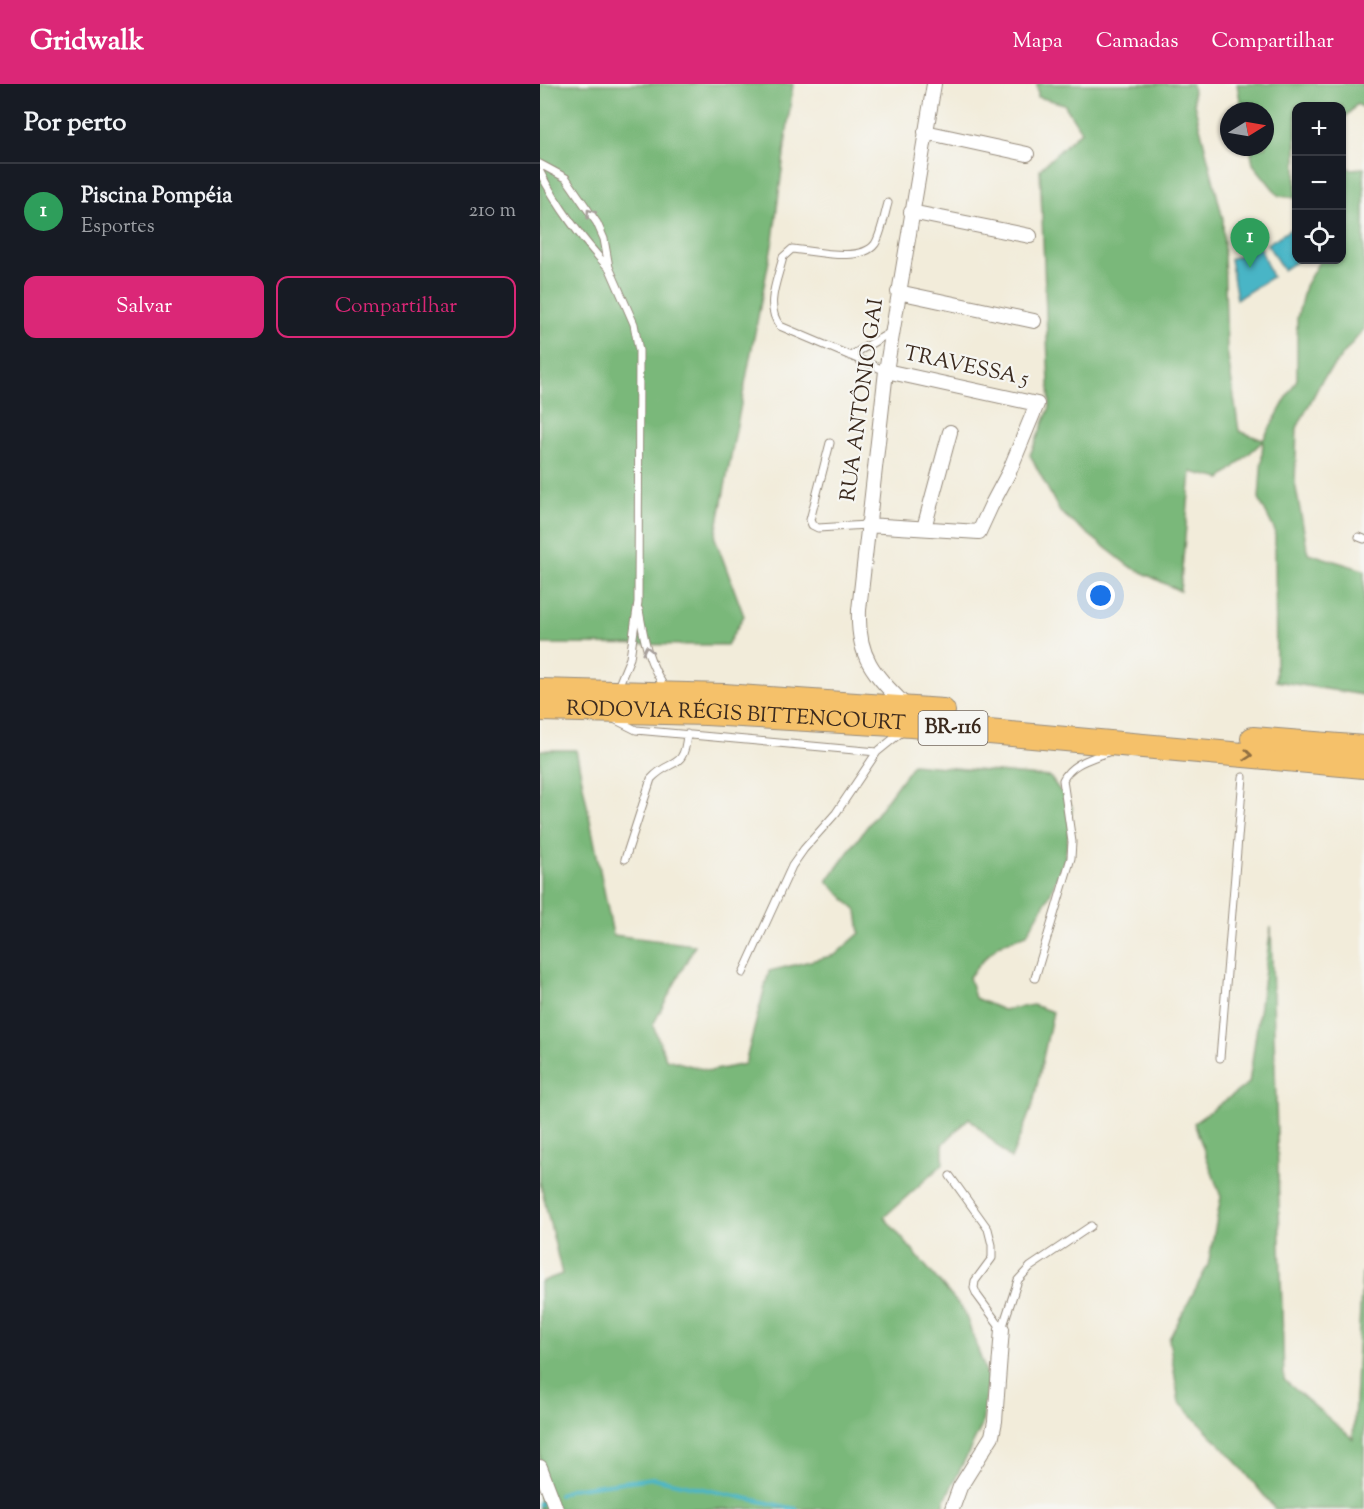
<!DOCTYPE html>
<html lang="pt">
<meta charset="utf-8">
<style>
body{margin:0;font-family:"Sorts Mill Goudy",serif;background:#242831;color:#f1f3f6}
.controls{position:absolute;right:18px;top:18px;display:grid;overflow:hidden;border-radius:12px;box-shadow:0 2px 4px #0004}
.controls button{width:54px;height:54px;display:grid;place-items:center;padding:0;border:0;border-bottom:2px solid #363941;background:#171b24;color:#f1f3f6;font:30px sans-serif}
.compass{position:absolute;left:680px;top:18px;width:54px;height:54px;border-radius:50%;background:#171b24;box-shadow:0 2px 4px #0004;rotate:79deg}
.you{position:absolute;left:561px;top:512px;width:21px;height:21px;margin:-15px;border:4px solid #fff;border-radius:50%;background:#1a73e8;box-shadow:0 0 0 9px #1a73e833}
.badge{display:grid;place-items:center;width:39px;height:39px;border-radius:50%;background:#db2777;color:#fff;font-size:20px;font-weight:700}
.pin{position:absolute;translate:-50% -50px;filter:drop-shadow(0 2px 3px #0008)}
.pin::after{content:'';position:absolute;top:32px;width:21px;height:18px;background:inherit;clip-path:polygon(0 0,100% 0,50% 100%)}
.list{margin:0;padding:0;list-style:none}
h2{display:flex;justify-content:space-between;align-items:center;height:78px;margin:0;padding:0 24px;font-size:26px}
h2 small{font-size:20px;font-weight:400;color:#9ea1a6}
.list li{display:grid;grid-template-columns:39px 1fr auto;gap:18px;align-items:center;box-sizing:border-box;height:96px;padding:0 24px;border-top:2px solid #363941}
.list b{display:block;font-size:22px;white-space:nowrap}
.list p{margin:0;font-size:20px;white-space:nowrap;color:#9ea1a6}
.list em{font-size:20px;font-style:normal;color:#9ea1a6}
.actions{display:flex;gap:12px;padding:18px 24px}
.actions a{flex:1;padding:14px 0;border:2px solid #db2777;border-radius:12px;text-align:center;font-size:21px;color:#db2777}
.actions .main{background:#db2777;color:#fff}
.icon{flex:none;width:33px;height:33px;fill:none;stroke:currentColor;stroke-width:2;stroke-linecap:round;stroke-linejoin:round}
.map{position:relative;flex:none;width:824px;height:1425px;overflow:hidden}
header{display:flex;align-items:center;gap:36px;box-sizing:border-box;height:84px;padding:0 30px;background:#db2777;color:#fff}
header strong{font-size:28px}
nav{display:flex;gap:33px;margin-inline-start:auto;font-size:21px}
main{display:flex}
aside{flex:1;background:#171b24}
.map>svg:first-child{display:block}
</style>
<header>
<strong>Gridwalk</strong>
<nav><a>Mapa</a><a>Camadas</a><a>Compartilhar</a></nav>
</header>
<main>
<aside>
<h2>Por perto<small></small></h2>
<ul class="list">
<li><span class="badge" style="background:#2e9e5b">1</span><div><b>Piscina Pompéia</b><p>Esportes</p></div><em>210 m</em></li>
</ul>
<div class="actions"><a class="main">Salvar</a><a>Compartilhar</a></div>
</aside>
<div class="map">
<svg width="824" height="1425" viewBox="0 0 824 1425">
<rect width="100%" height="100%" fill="#f6f6f2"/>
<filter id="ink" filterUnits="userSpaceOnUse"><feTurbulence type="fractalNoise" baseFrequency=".0167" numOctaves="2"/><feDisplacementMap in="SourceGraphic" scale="12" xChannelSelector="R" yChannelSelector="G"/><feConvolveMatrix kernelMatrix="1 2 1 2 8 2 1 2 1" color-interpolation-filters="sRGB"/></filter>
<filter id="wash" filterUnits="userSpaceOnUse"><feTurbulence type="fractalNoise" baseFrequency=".008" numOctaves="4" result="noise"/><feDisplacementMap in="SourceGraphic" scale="24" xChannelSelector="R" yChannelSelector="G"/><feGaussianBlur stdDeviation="1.35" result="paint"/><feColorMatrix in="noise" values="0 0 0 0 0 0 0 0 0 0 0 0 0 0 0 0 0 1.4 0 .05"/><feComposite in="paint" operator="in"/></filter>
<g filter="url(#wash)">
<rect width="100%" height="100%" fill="#f2ecda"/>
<!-- forest -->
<path fill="#7ab87a" stroke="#5a714c" stroke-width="1.5" d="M0 0H253L233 156 175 454 204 532 187 561 0 560Z
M497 0H652L654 19 683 135 687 266 699 347 723 356 757 295V235L765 202 780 176H802V79L810 85 824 84V245L782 296 757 344 755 399 768 469 824 486V611L736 597 735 447 719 415 723 357 681 395 651 388 640 507 589 482 520 428 490 371 510 323 500 85 541 47 524 20 498 13Z
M697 0H824V24L817 20 802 37V22H756V114L739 112 713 80 710 63H725V27H702Z
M0 666H36L73 851 155 861 113 941 126 975 170 987 205 980 229 887 295 871 320 849 317 827 287 797 373 680 510 693 532 723 525 774 510 810 487 850 459 861 443 876 429 893 435 914 463 926 493 921 513 928 493 1020 471 1075 429 1034 403 1060V1080L344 1133 424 1227 448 1294 442 1341 405 1416 403 1425H0V1198L22 1190 0 1098Z
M731 843 744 1296 813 1355 822 1189H824V1425H735L696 1377 639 1318 629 1255 668 1181 681 1113 654 1039 709 999Z"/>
<!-- water -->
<path fill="#49b5c6" stroke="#427072" stroke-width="1.5" d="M756 142 758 176 743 186 727 160Z
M720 163 732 193 697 215 690 175Z"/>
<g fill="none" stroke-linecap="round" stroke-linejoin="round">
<!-- stream -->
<path stroke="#49b5c6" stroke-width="4" d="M19 1411 30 1405 113 1394 256 1425
M0 1420 6 1417"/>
</g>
</g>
<g filter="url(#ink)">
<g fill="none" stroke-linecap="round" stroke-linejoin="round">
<defs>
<path id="lane" d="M0 80 26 94 57 139 64 155 69 183 94 240 99 267 98 518 90 574 78 603
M0 88C16 120 43 157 68 183
M312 271 351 248
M346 287 240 242C224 222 238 195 243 173L252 165C274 167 321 179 335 160 341 151 345 129 348 119
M290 359 270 436 272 441 278 444 327 441
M819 453 824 455
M99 526C105 560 107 575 126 606
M76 636 96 646 337 668 363 647
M85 775 111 695C131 673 144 688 147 650
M203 889 252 782 264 765 296 729 337 668
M495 894 531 774 532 758 523 696C531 679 551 675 568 668
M680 974 703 693
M410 1092 448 1145 452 1161V1174L435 1197 434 1204 437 1211 462 1245
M462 1245 478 1196 490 1183 551 1142"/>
<path id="street" d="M385 48 487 70
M371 128 490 152
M358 208 494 237
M327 441 439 448 451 422 469 388 497 320 346 287
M384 444 410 348
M368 624C335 591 317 575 319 526L346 287 394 0
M0 1383 16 1425
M412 1425 420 1403 452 1352 455 1337 462 1245"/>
<g id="highway">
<path d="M0 607 184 612 403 627"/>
<path id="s1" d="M0 625 166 629 371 641 824 682"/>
<path d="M713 655 824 664"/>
</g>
</defs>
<!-- lane casing -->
<use href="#lane" stroke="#968b7c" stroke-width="9"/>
<!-- street casing -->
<use href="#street" stroke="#968b7c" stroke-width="16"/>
<!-- highway casing -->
<use href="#highway" stroke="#968b7c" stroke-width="26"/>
<!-- lane -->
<use href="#lane" stroke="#fff" stroke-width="7"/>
<!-- street -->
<use href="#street" stroke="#fff" stroke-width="14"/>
<!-- highway -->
<use href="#highway" stroke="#f5c16b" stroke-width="24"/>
</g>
<!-- one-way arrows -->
<defs><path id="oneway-chevron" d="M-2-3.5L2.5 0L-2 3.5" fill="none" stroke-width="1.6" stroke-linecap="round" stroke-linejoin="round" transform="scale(1.5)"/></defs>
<g stroke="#a79f9a">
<use href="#oneway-chevron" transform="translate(50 129) rotate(-125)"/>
<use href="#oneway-chevron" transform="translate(107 566) rotate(-104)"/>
</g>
<use stroke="#8f6e41" href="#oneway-chevron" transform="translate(708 671) rotate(6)"/>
</g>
<g text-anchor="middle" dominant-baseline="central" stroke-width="4.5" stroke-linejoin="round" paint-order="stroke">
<!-- shield labels -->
<rect fill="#f6f6f2" stroke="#73675e" stroke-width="1.5" x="378.5" y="627" width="69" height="34" rx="4.5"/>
<g font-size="20" font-weight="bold" fill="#3b2a1e">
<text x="413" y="644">BR-116</text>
</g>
<!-- street labels -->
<g font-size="21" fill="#3b2a1e" stroke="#f6f6f2">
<text transform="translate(426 283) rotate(12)">TRAVESSA 5</text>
<text transform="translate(323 316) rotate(-82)">RUA ANTÔNIO GAI</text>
<text stroke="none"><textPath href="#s1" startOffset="196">RODOVIA RÉGIS BITTENCOURT</textPath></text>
</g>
</g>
</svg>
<div class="controls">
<button>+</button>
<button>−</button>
<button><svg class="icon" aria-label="locate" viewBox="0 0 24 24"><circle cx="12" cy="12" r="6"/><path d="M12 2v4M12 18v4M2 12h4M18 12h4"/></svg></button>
</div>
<svg class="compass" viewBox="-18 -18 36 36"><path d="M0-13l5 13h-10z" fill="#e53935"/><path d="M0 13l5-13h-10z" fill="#9ea1a6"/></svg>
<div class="you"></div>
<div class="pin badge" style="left:710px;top:184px;background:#2e9e5b">1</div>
</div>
</main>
